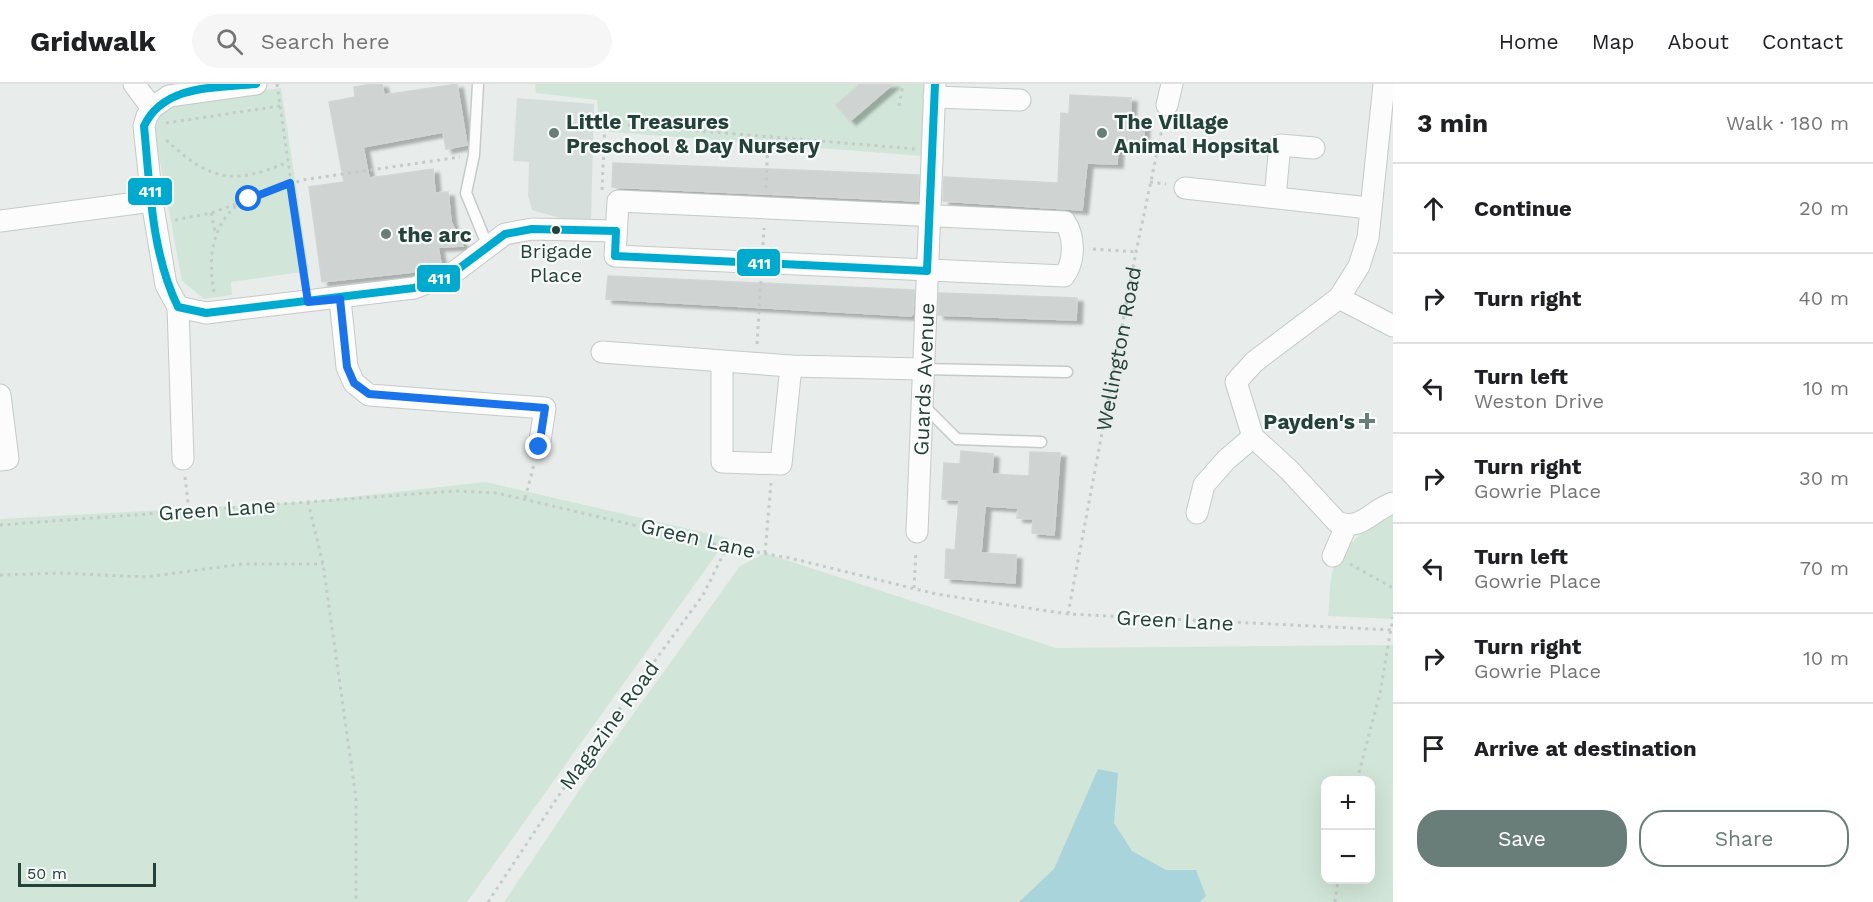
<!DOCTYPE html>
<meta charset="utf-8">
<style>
body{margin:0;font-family:"Work Sans",sans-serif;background:#f6f6f6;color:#202124}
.controls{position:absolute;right:18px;bottom:18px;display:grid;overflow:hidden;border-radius:12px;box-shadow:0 6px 24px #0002}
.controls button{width:54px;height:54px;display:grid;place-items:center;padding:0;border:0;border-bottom:2px solid #e0e0e0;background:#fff;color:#202124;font:30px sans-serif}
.scale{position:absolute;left:18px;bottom:15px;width:138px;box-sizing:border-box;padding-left:6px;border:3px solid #24423a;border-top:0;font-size:16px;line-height:21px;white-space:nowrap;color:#24423a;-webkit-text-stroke:4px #f7fbf9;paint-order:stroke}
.stop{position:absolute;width:18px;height:18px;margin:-14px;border:4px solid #1a73e8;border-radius:50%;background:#fff}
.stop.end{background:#1a73e8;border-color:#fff;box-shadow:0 2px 6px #0008}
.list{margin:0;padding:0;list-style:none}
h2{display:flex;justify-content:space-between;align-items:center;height:78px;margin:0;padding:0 24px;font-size:26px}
h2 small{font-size:20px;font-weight:400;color:#757577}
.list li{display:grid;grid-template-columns:39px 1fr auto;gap:18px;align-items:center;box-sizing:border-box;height:90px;padding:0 24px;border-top:2px solid #e0e0e0}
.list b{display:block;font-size:22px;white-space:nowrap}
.list p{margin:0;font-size:20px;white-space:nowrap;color:#757577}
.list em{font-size:20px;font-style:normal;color:#757577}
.actions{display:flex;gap:12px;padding:18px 24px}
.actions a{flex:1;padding:14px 0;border:2px solid #697e78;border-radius:24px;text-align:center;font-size:21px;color:#697e78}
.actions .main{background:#697e78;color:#fff}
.icon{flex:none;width:33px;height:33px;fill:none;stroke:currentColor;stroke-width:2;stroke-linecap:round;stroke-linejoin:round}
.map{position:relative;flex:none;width:1393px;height:818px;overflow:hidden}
header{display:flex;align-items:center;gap:36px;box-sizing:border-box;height:84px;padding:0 30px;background:#fff;border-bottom:2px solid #e0e0e0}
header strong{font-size:28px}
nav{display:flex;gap:33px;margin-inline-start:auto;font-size:21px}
.search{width:420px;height:54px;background:#f6f6f6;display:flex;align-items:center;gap:15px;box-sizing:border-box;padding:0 21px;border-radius:33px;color:#757577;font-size:22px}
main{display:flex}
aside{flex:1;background:#fff}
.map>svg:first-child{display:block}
</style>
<header>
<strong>Gridwalk</strong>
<div class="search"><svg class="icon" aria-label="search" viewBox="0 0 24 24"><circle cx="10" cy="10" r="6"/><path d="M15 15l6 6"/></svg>Search here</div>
<nav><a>Home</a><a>Map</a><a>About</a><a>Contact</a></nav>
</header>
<main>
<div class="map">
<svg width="1393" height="818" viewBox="0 0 1393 818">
<defs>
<filter id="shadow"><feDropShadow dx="6" dy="4" stdDeviation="1.5" flood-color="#0004"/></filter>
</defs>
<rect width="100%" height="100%" fill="#e8edeb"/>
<!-- built -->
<path fill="#d6dedb" d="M517 14 594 20 591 137 563 135 532 126 528 112 529 78 513 77Z"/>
<!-- green -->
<path fill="#d1e6d8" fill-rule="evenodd" d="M535 0H926L922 72 599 47 597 16 536 9Z
M281 4 309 187 231 198 232 211 204 215 182 197 155 51C156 33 163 24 181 18Z
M485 398 728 454 467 818H0V435L307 418Z
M1393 428V535L1328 532C1330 517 1329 500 1333 485 1337 469 1377 433 1393 428Z
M765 469 1056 564 1393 561V818H504L595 683 740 482ZM1326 696H1370V796H1326Z"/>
<!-- water -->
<path fill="#a9d4db" d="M1098 685 1118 689 1114 739 1132 767 1166 786H1196L1206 812 1200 818H1019L1054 785Z"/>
<!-- building -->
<path fill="#cfd4d2" stroke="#d1d6d4" stroke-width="1.5" filter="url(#shadow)" d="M372 0H382L384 11 457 0 467 61 446 65 443 48 363 63 369 94 433 85 435 109 448 108 451 138 463 162 438 163 441 180 422 187 322 198 309 103 344 98 329 18 355 13 354 3Z
M860 0H893L850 37 836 21Z
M1070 11 1131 14 1130 37H1144L1143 62 1118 61 1117 80 1087 79 1082 126 943 117 944 93 1058 99 1061 29 1069 30Z
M613 79 919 91 918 117 612 103Z
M608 192 914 206 913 230 911 232 606 215Z
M939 209 1077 214 1076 236 938 231Z
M961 367 993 370 992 390 1029 392 1030 368 1060 369 1054 451 1032 449 1033 435 1017 434 1018 424 985 422 981 469 1016 471 1015 499 945 494 946 465 955 466 959 416 942 415 944 379 960 380Z"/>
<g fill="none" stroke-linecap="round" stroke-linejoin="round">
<defs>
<path id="service" d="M478 0 474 71 466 109 488 163
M922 285 1067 288
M924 322 957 355 1041 358"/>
<g id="minor">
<path d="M134 0 152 24"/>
<path d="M1384 0 1368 154 1359 182 1339 214 1254 278 1236 298 1253 353 1289 386 1337 438C1361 448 1371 426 1393 419"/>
<path d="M934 13 1020 16"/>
<path d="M1167 21 1172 0"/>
<path d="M1185 104 1369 124"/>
<path d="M1275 113 1280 61 1314 64"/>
<path d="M618 117 1065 138C1075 153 1075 177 1064 192L615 172Z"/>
<path d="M0 137 152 117"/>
<path d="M1339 214 1393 242"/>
<path d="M340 215 347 283 354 299 369 311 545 324 539 363"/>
<path d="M178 223 206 229 414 204 453 189 505 150 532 145 616 147"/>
<path d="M602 268 791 282 922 285"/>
<path d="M722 278V378L781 380 791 282"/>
<path d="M0 311 8 375 0 376"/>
<path d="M183 375 178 223 166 201 152 117 144 42 147 32 152 24 169 12 256 0"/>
<path d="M1197 429 1204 401 1226 376 1253 353"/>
<path id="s2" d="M917 448 935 0"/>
<path d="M1333 472 1346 442"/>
</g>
</defs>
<!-- service casing -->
<use href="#service" stroke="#c5cac8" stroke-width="13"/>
<!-- minor casing -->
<use href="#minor" stroke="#c5cac8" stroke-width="23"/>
<!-- path -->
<g stroke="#c3ccca" stroke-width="3" stroke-dasharray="3 4.5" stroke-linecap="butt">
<path d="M277 0 305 197"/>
<path d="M899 22 903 0"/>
<path d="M166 39 280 22"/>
<path d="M166 56C210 96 231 102 288 78"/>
<path d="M1150 98 1166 100"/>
<path d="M766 104 768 54"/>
<path d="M602 106 605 39 915 65"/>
<path d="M211 129 215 147"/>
<path d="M175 136 211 129 302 96 460 73"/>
<path d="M763 161 764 144"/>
<path d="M1093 165 1136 168"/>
<path d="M214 208C208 175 211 144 237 121"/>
<path d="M757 260 761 197"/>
<path d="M185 393 189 427"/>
<path d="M525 414 534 381"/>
<path d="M308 418 323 480 356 714V818"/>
<path d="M0 441 455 407 497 409 727 463 790 474 936 510 1068 530 1393 546"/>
<path d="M765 469 771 399"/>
<path d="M1350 480 1393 504"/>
<path d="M0 491 60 489 146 493 242 480H323"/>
<path d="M914 504 916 467"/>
<path id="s1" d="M1068 530 1136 168 1163 40"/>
<path d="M1357 696 1380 609 1393 533"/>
<path d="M488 818 583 675 703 511 727 463"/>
<path d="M1335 818 1338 796"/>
</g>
<!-- service -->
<use href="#service" stroke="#fcfcfc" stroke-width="10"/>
<!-- minor -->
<use href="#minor" stroke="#fcfcfc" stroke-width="21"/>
<defs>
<path id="bus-1" d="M256 0C216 4 164 0 144 42 150 102 151 168 178 223L206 229 414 204 453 189 505 150 532 145 616 147
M616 147 615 172 927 187
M927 187 935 0"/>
</defs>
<!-- bus-1 casing -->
<use href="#bus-1" stroke="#f7fbf9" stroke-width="12"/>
<!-- bus-1 -->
<use href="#bus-1" stroke="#00a9ce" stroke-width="8"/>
</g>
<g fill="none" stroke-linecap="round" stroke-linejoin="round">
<!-- route -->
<path stroke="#1a73e8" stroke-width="8" d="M249 115 290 99 308 218 340 215 347 283 354 299 369 310 545 324 539 363"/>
</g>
<!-- markers -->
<g fill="#697e78" stroke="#f7fbf9" stroke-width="2">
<circle cx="554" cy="49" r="6"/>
<circle cx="1102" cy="49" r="6"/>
<circle cx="386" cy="150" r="6"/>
<path d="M1364 328h6v6h6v6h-6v6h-6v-6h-6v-6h6z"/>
</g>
<circle fill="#24423a" stroke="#f7fbf9" stroke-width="2" cx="556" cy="146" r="5"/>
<g text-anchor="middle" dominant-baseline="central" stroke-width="4.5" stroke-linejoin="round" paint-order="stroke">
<!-- bus labels -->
<g font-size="20" fill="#24423a" stroke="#f7fbf9">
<text x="556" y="167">Brigade<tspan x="556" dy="24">Place</tspan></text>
</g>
<!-- poi labels -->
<g font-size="21" font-weight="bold" fill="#24423a" stroke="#f7fbf9" text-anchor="start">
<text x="566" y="37">Little Treasures<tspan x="566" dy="24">Preschool &amp; Day Nursery</tspan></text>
<text x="1114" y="37">The Village<tspan x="1114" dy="24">Animal Hopsital</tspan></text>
<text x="398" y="150">the arc</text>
<text x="1355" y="337" text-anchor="end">Payden's</text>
</g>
<!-- street labels -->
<g font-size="21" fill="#24423a" stroke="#f7fbf9">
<text stroke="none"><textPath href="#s1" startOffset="270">Wellington Road</textPath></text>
<text stroke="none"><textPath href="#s2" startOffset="153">Guards Avenue</textPath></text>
<text transform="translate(217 425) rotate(-4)">Green Lane</text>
<text transform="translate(698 454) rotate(13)">Green Lane</text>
<text transform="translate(1175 536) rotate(3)">Green Lane</text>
<text transform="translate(609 641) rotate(-54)">Magazine Road</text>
</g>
</g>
<g stroke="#f7fbf9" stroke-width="2">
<rect x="127" y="93" width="46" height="29" rx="6" fill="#00a9ce"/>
<rect x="736" y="164" width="45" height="29" rx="6" fill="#00a9ce"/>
<rect x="416" y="180" width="45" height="29" rx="6" fill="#00a9ce"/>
</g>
<g font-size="16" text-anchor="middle" font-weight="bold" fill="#fff">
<text x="150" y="113">411</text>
<text x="759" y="185">411</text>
<text x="439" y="200">411</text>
</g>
</svg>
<div class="controls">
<button>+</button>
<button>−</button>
</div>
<div class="scale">50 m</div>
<div class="stop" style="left:249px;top:115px"></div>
<div class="stop end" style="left:539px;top:363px"></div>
</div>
<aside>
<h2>3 min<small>Walk · 180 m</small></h2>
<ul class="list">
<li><svg class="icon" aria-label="ahead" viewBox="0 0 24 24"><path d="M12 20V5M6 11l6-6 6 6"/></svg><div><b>Continue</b></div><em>20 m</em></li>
<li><svg class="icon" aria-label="right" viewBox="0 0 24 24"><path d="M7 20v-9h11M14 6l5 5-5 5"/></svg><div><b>Turn right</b></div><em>40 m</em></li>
<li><svg class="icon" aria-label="left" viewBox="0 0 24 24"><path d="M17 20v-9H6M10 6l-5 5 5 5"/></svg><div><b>Turn left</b><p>Weston Drive</p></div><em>10 m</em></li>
<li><svg class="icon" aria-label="right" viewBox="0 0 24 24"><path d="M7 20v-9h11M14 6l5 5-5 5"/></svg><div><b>Turn right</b><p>Gowrie Place</p></div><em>30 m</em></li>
<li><svg class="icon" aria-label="left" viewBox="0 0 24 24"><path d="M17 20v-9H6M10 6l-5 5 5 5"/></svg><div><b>Turn left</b><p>Gowrie Place</p></div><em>70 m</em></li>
<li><svg class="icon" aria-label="right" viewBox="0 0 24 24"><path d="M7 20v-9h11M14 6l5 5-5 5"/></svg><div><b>Turn right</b><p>Gowrie Place</p></div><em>10 m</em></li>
<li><svg class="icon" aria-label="arrive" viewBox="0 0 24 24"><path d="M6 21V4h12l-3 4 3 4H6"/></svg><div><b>Arrive at destination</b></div></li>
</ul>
<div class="actions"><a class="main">Save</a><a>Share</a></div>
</aside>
</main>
